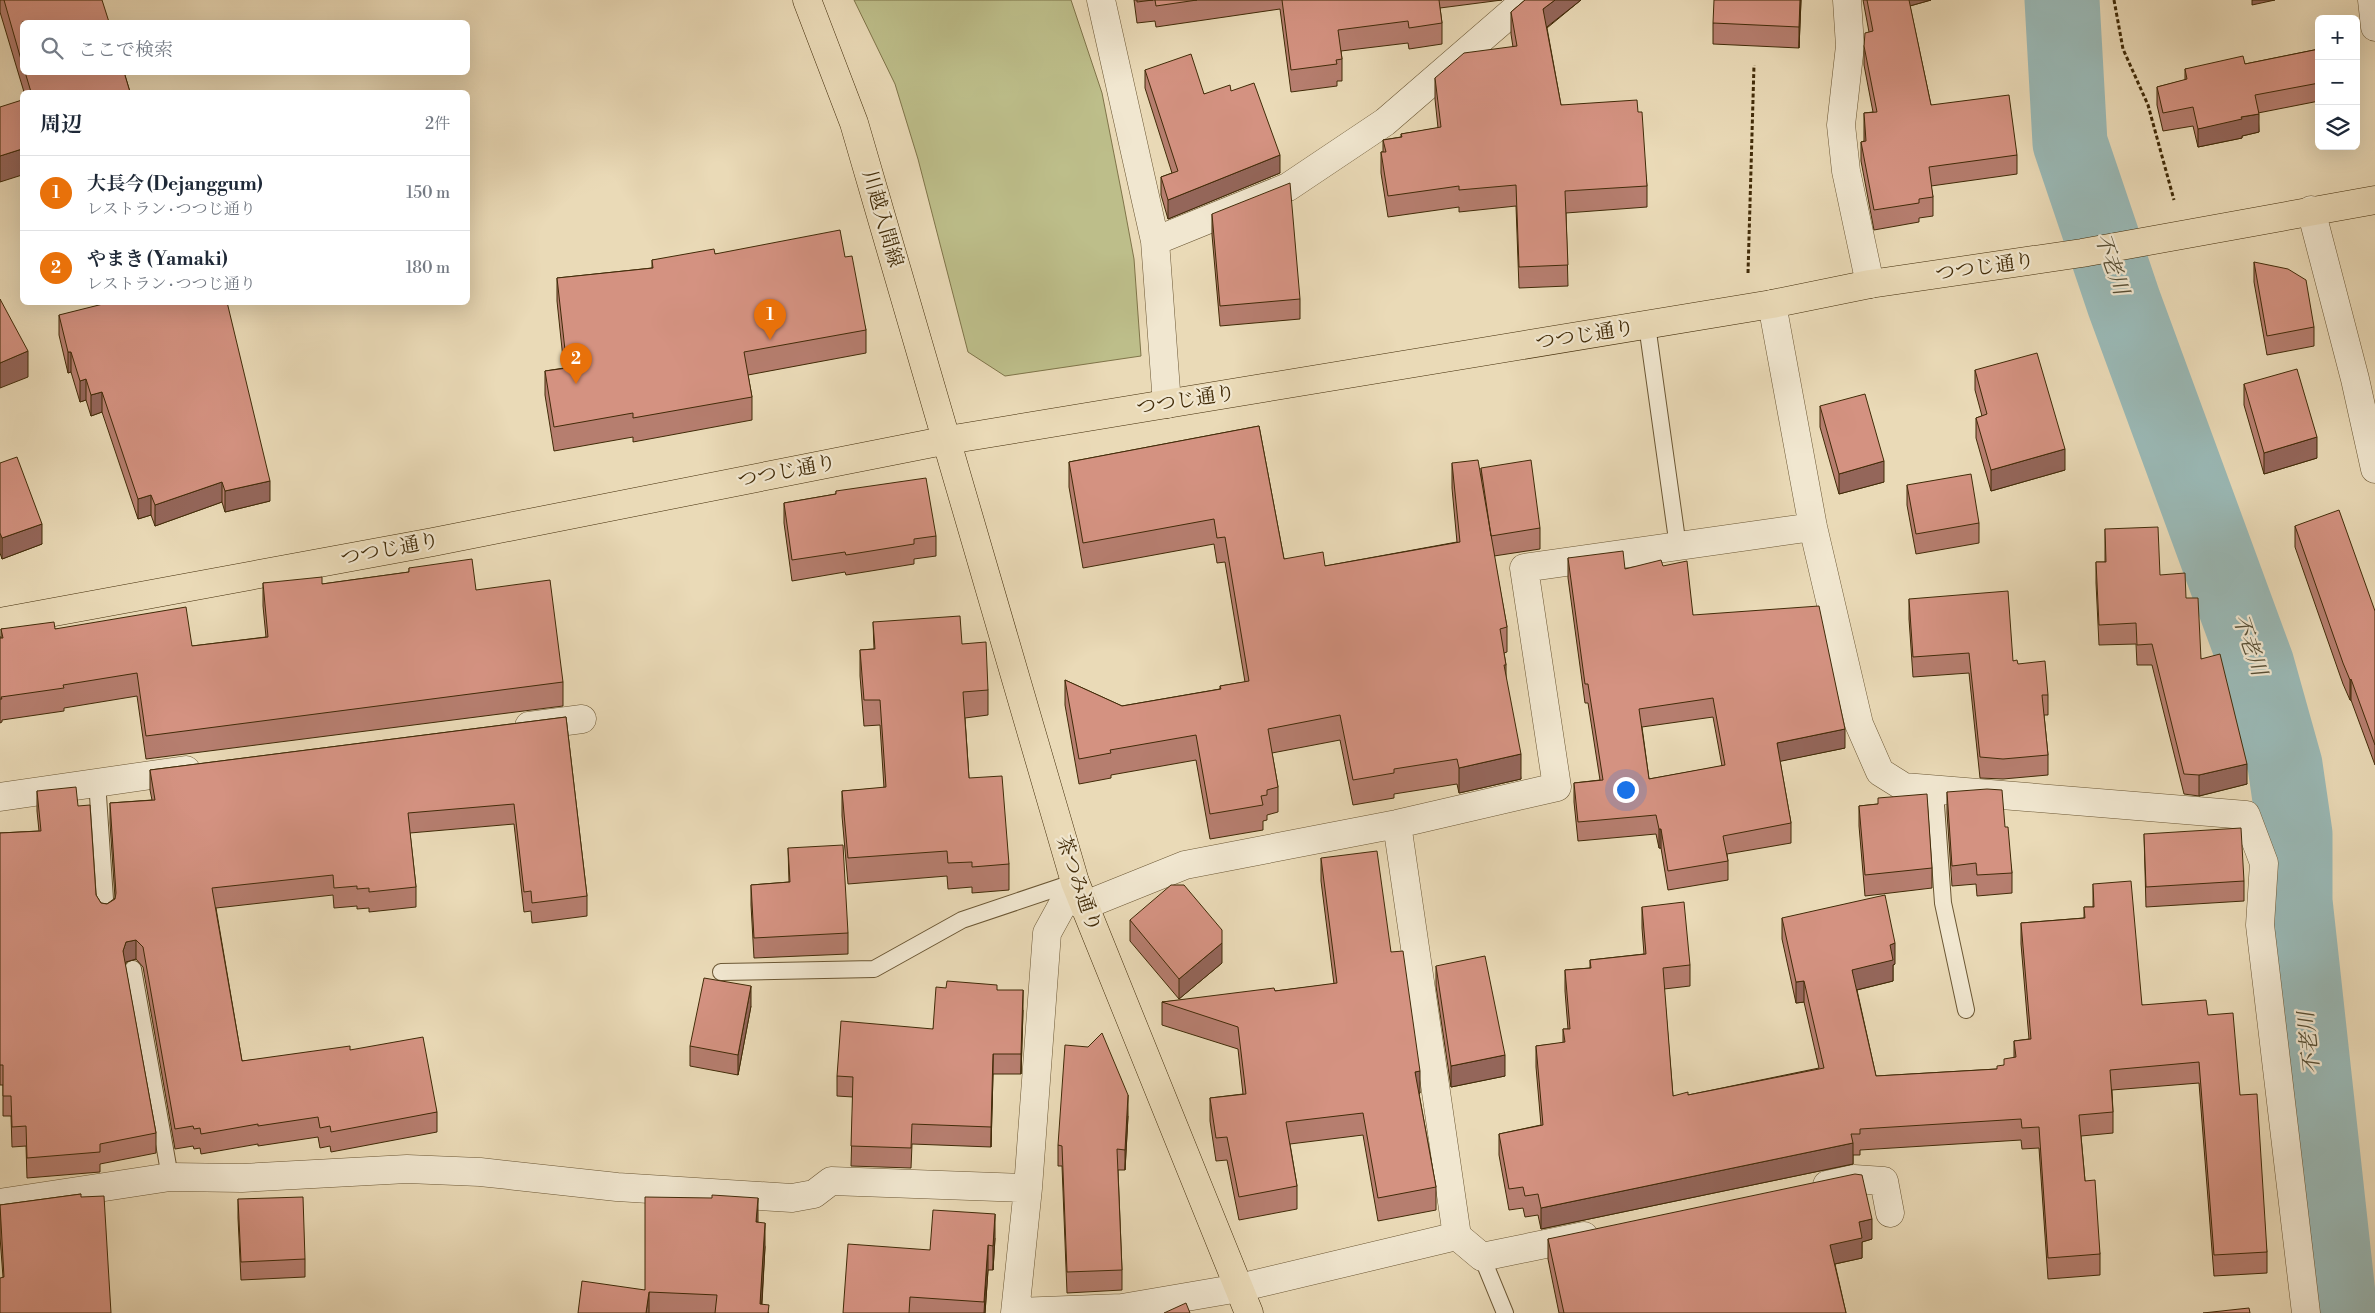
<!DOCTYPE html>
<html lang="ja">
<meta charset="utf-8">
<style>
body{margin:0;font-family:"Libre Bodoni","Noto Serif JP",serif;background:#f6f6f7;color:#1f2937}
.controls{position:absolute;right:15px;top:15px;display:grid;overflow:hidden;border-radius:8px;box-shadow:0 5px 20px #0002}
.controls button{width:45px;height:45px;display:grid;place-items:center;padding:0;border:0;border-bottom:1px solid #e0e1e3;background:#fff;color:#1f2937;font:25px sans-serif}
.you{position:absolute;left:1625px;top:789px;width:18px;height:18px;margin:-12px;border:4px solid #fff;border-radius:50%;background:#1a73e8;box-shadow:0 0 0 8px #1a73e833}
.badge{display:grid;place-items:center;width:32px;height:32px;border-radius:50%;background:#8f2418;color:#fff;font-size:16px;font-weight:700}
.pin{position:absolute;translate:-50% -41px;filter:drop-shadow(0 1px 2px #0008)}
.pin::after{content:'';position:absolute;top:26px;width:18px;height:15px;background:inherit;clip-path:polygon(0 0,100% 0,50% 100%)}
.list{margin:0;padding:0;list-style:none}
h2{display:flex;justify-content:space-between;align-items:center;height:65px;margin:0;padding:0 20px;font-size:21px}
h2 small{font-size:16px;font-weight:400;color:#747a83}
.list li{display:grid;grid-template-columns:32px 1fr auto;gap:15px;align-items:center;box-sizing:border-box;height:75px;padding:0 20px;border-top:1px solid #e0e1e3}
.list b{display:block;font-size:19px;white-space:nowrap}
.list p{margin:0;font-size:16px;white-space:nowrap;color:#747a83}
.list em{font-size:16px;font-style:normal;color:#747a83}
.icon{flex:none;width:28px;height:28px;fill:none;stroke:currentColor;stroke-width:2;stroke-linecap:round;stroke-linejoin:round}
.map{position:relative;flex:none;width:2375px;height:1313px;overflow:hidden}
.search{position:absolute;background:#fff;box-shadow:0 5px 20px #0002;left:20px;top:20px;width:450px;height:55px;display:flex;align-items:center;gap:12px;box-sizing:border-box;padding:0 18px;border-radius:8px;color:#747a83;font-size:19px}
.panel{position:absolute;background:#fff;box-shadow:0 5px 20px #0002;left:20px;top:90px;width:450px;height:215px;border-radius:8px}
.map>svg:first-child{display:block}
</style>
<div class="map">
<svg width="2375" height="1313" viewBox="0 0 2375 1313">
<rect width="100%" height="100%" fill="#eadab7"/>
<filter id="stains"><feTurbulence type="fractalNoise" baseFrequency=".004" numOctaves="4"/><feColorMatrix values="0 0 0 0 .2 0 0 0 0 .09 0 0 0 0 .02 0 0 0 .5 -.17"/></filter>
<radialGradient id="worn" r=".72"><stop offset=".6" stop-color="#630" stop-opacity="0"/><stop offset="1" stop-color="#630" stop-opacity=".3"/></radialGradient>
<!-- green -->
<path fill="#bdbe8a" stroke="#7f7449" d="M854 0H1071L1102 93 1123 200 1134 259 1141 356 1005 376 968 352 918 159 895 84Z"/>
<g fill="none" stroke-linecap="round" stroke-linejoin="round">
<!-- river -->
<path stroke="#9ab9b6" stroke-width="75" d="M2062 0 2070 143 2124 303 2257 665 2285 765 2295 834V901L2340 1313"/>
<defs>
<path id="lane" d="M1647 325 1678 547
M97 781 106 914
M1935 791 1943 903 1966 1010
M133 969 170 1177
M721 972 874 969 962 920 1075 882
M1482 1257 1505 1313"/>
<path id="street" d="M1101 0 1155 241 1167 404
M1847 0 1850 46 1841 125 1846 171 1870 284
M2372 0 2375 27
M2311 210 2355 379 2375 469
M1155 241 1288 187 1385 122 1526 0
M1772 304 1813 527 1859 724 1880 772 1904 787 2246 815 2264 863 2260 925 2306 1313
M529 726 582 719
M0 797 186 770
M1397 824 1457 1236
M1083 906 1185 865 1397 824 1557 787 1524 568 1813 527
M1827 1185 1854 1179 1884 1181 1890 1213
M0 1203 170 1177 242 1178 407 1169 480 1172 617 1187 792 1198 814 1194 831 1181 1028 1188
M1015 1312 1122 1308 1239 1288 1457 1236 1482 1257 1584 1236
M1015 1313 1028 1188 1047 933 1075 882"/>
<path id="primary" d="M807 0 854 123 1075 882 1249 1313
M0 622 433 542 948 440 1772 304 1870 284 2082 253 2375 200"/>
</defs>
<!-- lane casing -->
<use href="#lane" stroke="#6b5734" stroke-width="18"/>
<!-- street casing -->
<use href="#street" stroke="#6b5734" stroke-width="29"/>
<!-- primary casing -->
<use href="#primary" stroke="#412b08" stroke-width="29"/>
<!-- path -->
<path stroke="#412b08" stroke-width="3" stroke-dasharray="4 2.5" stroke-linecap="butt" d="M2114 0 2123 49 2148 105 2174 200
M1748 273 1754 65"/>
<!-- lane -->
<use href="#lane" stroke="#f1e7d0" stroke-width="16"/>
<!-- street -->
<use href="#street" stroke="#f1e7d0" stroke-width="28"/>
<!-- primary -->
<use href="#primary" stroke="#eadab7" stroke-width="28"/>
</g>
<!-- wall -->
<path fill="#b67e6f" stroke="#412b08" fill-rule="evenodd" d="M0 0H102L22 22V72H124L130 92H24L0 12Z
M1134 0H1502L1440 8 1442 23V44L1409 49 1408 43 1341 51 1342 59V81H1337V86L1291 92 1280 9 1156 27 1155 21 1137 23Z
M1525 0H1581L1547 28 1561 105 1638 112 1647 186V207L1566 213 1568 286 1519 288 1516 206 1459 212V207L1388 217 1381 173V152H1383V140L1401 137V134L1438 128 1435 99V78L1513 47 1511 34V12Z
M1801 0 1799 48 1713 44V23Z
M1863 0H1931L1910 6 1931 105 2017 155V174L1931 186 1933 197V216L1919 218V222L1874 230 1861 161V142L1864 141V113L1873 112 1864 65V46L1869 32Z
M2319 49V101L2258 113 2259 132 2242 136V138L2198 147 2193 126 2163 131 2157 105V87L2185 80V69L2245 64Z
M1145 70 1204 94 1231 91 1280 173 1168 219 1161 195V177L1172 173 1145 88Z
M1212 214 1300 299V319L1220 326 1212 235Z
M715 254 845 257 866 330V353L748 375 752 397V420L633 442V437L554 451 545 395V371L564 368 557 301V278L652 268V260Z
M2254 262 2314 327V346L2267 355 2254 282Z
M59 315 270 501 225 512 222 502 155 526 151 515 138 519 102 412 91 416 86 400 80 402 71 372 68 373 59 335Z
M1975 370 2065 470 1991 491 1976 438V418L1982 416 1975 390Z
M2244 384 2317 458 2264 474 2244 405Z
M1820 406 1884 482 1839 494 1820 427Z
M1259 426 1284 559 1325 566 1457 542 1452 488V463L1481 481V468L1540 528V549L1494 556 1507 627V652L1504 653 1506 665V678L1521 779 1459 793 1457 784 1394 794V798L1353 805 1340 740 1272 753 1278 787V812L1267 815V820L1263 821V830L1210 839 1196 760 1111 775V778L1079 784 1065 705V680L1122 706 1220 689V686L1245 682 1225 562 1217 563 1214 544 1083 568 1069 487V462Z
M0 463 42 544 2 559 0 553Z
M1907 485 1979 523V543L1916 554 1907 505Z
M836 491 936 536V556L914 559V564L846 575 845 572 792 581 784 523V503L836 494Z
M2295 526 2375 611V765L2351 700H2350L2343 684 2295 547Z
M2105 529 2160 575 2186 598 2201 659 2247 784 2199 796 2184 794 2152 665H2137L2136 644 2099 645 2096 583V562H2105Z
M1568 558 1625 569 1663 566 1693 615 1845 748 1780 761 1791 823V843L1727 854 1728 861V880L1668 890 1661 848H1659L1656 834 1578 841 1574 802V783L1600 780 1588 703H1585L1568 578ZM1713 717 1722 766 1649 779 1642 727Z
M409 568 476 590 563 682V706L146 759 137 696 64 708V711L2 720V722L0 723V638H1V629H55L192 646 266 637 263 606V583L322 584 409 572Z
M1909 599 2013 661 2018 664 2048 695V715H2044L2048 755V775L2003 779 1980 778 1969 673 1913 677 1909 619Z
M873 622 962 644 988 690V715L965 718 969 778 1009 864V890L972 893V887L948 889 947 876 848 884 842 816V791L884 788 880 725 864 726 860 676V650L874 649Z
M566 717 587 896V916L532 923 531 911 524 912 514 824 410 833 416 887V907L369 912V908L357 909V906L334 908 333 895 216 908 242 1061 350 1050 437 1112V1132L331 1152 330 1146 320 1148 318 1137 258 1146V1144L201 1154 200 1148 194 1149 193 1146 175 1149 143 967 136 959 126 962 125 964 156 1133V1153L100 1164V1172L27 1178 26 1146 12 1147 11 1116H3V1085H0V833L39 831 37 811V791L78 806 96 895 101 903 107 904 115 898 110 823V803L152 800 150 790V770Z
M1947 792 2005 827 2012 873V893L1977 896 1976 884 1952 886 1947 813Z
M1878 804 1932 868V888L1865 896 1859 826V806Z
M2144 834 2244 881V901L2146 907Z
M788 848 848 933V954L754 958 751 905V885L789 882Z
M1321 858 1391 952 1420 1093 1419 1094 1436 1187V1210L1378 1221 1363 1135 1290 1144 1297 1186V1209L1239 1220 1227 1160 1216 1161 1210 1121V1098L1243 1094 1238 1049 1162 1025V1002L1275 991 1334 984 1321 881Z
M2093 884 2142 1005 2208 1015 2240 1095 2267 1252V1273L2214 1276 2199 1083 2112 1090 2113 1112V1133L2081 1136 2085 1181 2100 1254V1275L2048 1279 2039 1148 2022 1149 2021 1140 1860 1150V1155H1853V1164L1541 1229 1538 1215 1525 1217 1523 1208 1509 1210 1499 1155V1134L1541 1125 1536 1067V1046L1563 1043V1029H1568L1565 991V970L1590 968V960L1644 954 1642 928V907L1690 965V986L1664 989 1673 1096 1688 1095 1819 1068 1804 1002 1796 1003 1782 939V918L1895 964 1893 965V981L1857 990 1876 1076 1997 1069 2004 1065 2014 1058V1041L2029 1039 2021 944V923L2084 918V907H2093Z
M1130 920 1222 963 1179 999 1130 941Z
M1436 966 1505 1076 1451 1087 1436 986Z
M946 988 997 990 1023 1010 1021 1074H993L991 1147 912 1144 911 1168 851 1166 853 1097 837 1096V1076L933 1029Z
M751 1006 738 1075 690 1066V1046Z
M1128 1116 1125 1170H1118L1122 1270V1290L1067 1293 1062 1166H1058V1145Z
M81 1194 0 1313 3 1277 0 1237V1205Z
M238 1199 305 1259V1277L241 1280 238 1218Z
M758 1222 765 1247 762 1304 769 1313H578L645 1290Z
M995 1238 993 1270H988L985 1313H843L930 1250Z
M1548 1239H1872L1862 1242V1258L1835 1264 1846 1313H1559L1548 1259Z"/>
<!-- shaded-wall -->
<path fill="#94665a" stroke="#412b08" d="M1555 0H1581L1543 30V9Z
M1800 0H1801L1799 48V27Z
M1906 0H1931L1906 7Z
M2252 0H2275L2252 5Z
M2259 114V132L2242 136V138L2198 147V129L2241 117Z
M22 149V175L0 182V156Z
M1280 155V173L1168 219V200Z
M28 351V377L0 388V363Z
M68 352H71V372L68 373Z
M86 379V400L80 402V381Z
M102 392V412L91 416V395Z
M2317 437V458L2264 474V453Z
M2065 449V470L1991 491V470Z
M1884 461V482L1839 494V474Z
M270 481V501L225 512V491Z
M222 482V502L155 526V505Z
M151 495V515L138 519V499Z
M42 524V544L2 559V538Z
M2351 679V700H2350V680Z
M1845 729V748L1777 762V743Z
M1521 754V779L1459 793V768Z
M2247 764V784L2199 796V775Z
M1659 829H1661V848H1659Z
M136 940V959L126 962 123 971V951L126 942Z
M1222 943V963L1179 999V979Z
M1895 943V964L1893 965V981L1852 991V970L1890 945Z
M1804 981V1002L1796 1003V982Z
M751 986V1006L738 1075V1055Z
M1023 990V1010L1021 1074V1054Z
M993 1054V1074L991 1147V1127Z
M1505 1055V1076L1451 1087V1066Z
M1420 1071V1093L1415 1094V1072Z
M1128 1095V1116L1125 1170V1150Z
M1853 1143V1164L1541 1229V1208Z
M758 1198V1222H756Z
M995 1214V1238L993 1270V1246Z
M1872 1219V1239L1862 1242V1258L1830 1265V1245L1859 1222Z
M765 1223V1247L761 1313 760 1304Z
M988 1245V1270L985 1313H984Z
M649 1292V1313H646Z"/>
<!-- building -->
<path fill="#d49281" stroke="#412b08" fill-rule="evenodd" d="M4 0H102L109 22H22V63Z
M1137 0H1153L1137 2Z
M1155 0H1197L1156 6Z
M1282 0H1439L1442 23 1409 28 1408 21 1338 30 1342 59 1336 60 1337 64 1291 70Z
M1525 0H1555L1543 9 1561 105 1637 100 1638 112H1642L1647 186 1565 191 1568 265 1519 267 1516 185 1459 190V186L1388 196 1381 152H1386L1383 140 1402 137 1401 134 1441 127 1435 78 1464 53 1517 46 1511 12Z
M1714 0H1800L1799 27 1713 23Z
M1867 0H1909L1931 105 2009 95 2017 155 1929 167 1933 197 1919 199V203L1874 210 1861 142 1866 141 1864 113 1877 112 1864 46 1865 33 1873 31Z
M2319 49V83L2255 95 2259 114 2241 117 2242 119 2198 129 2193 107 2163 113 2157 87 2187 79 2185 69 2243 56 2245 64Z
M1191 54 1204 94 1230 85 1231 91 1254 83 1280 155 1168 200 1161 177 1178 171 1145 70Z
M25 72H124L130 92H31Z
M22 100V149L0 156V107Z
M1290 183 1300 299 1220 306 1212 214Z
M840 230 845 257 852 256 866 330 744 352 752 397 633 418V413L554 427 545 371 567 368 557 278 653 268 652 260 714 249 715 254Z
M2254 262 2288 269 2306 280 2314 327 2267 336Z
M0 299 28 351 0 363Z
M111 302H227L270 481 225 491 222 482 155 505 151 495 138 499 102 392 91 395 86 379 80 381 71 352H68L59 315Z
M2037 353 2065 449 1991 470 1976 418 1987 414 1975 370Z
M2297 369 2317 437 2264 453 2244 384Z
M1865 394 1884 461 1839 474 1820 406Z
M1259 426 1284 559 1323 552 1325 566 1460 542 1452 463 1478 460 1507 627 1500 629 1506 665H1504L1521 754 1459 768 1457 759 1394 769V773L1353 780 1340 715 1268 729 1278 787 1267 790V795L1261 796 1263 805 1210 814 1196 735 1110 750 1111 753 1079 759 1065 680 1122 706 1221 689 1220 686 1249 681 1225 537 1217 538 1214 519 1083 543 1069 462Z
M17 457 42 524 2 538 0 533V463Z
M1531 460 1540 528 1491 536 1481 468Z
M1971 474 1979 523 1916 534 1907 485Z
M926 478 936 536 914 539V544L846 555 845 552 792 560 784 503 836 494V491Z
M2339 510 2375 611V745L2351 679 2350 680 2343 663 2295 526Z
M2158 527 2160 575 2185 573 2186 598H2198L2201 659 2220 654 2247 764 2199 775 2184 774 2152 644 2137 645 2136 623 2099 625 2096 562H2106L2105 529Z
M1623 551 1625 569 1661 560 1663 566 1687 561 1693 615 1819 606 1845 729 1777 743 1791 823 1723 836 1728 861 1668 871 1661 829H1659L1656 815 1578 822 1574 783 1603 780 1588 684H1585L1568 558ZM1713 698 1725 765 1649 779 1639 709Z
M472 559 476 590 550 580 563 682 146 736 137 673 63 685 64 688 1 697 2 699H0V638H3L1 629 54 622 55 629 186 607 192 646 268 637 263 583 322 577V584L409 572V568Z
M2008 591 2013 661 2017 660 2018 664 2045 661 2048 695H2042L2048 755 2003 759 1980 757 1969 653 1913 657 1909 599Z
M960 616 962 644 986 642 988 690 963 692 969 778 1002 776 1009 864 972 867V862L948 863 947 851 848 858 842 791 886 787 880 700H864L860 650 875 649 873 622Z
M566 717 587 896 532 903 531 891 524 892 514 804 408 813 416 887 369 892V888L357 889V886L334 888 333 875 212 888 242 1061 350 1046V1050L423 1037 437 1112 331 1132 330 1126 320 1128 318 1117 258 1126V1124L201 1134 200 1128 194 1129 193 1126 175 1129 143 947 136 940 126 942 123 951 156 1133 100 1144V1152L27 1158 26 1126 12 1127 11 1096H3V1065H0V833L41 831 37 791 76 787 78 806 90 805 96 895 101 903 107 904 115 899 116 893 110 803 155 800 150 770Z
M1987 789 2002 790 2005 827H2008L2012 873 1977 875 1976 863 1952 866 1947 792Z
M1927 794 1932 868 1865 875 1859 806 1878 804V798Z
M2241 828 2244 881 2146 887 2144 834Z
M843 845 848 933 754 938 751 885 790 882 788 848Z
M1377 851 1391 952 1403 951 1420 1071 1415 1072 1436 1187 1378 1198 1363 1113 1286 1122 1297 1186 1239 1197 1227 1137 1216 1138 1210 1098 1246 1094 1238 1027 1162 1002 1274 988 1275 991 1337 983 1321 858Z
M2131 881 2142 1005 2206 1000 2208 1015 2233 1013 2240 1095 2257 1094 2267 1252 2214 1255 2199 1062 2110 1070 2113 1112 2079 1115 2085 1181 2095 1180 2100 1254 2048 1258 2039 1127 2022 1128 2021 1119 1860 1129V1134H1851L1853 1143 1541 1208 1538 1194 1525 1196 1523 1187 1509 1189 1499 1134 1543 1125 1536 1046 1565 1042 1563 1029H1570L1565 970 1591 968 1590 960 1646 954 1642 907 1684 902 1690 965 1663 968 1673 1096 1688 1092V1095L1824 1068 1804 981 1796 982 1782 918 1885 895 1895 943 1890 945 1893 960 1852 970 1876 1076 1997 1069V1066L2004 1065V1059L2016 1057 2014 1041 2031 1039 2021 923 2085 918 2084 907H2094L2093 884Z
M1171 885H1184L1222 930V943L1179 979 1130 920Z
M1485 956 1505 1055 1451 1066 1436 966Z
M704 978 751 986 738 1055 690 1046Z
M947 981 997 985V990H1023L1021 1054H993L991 1127 912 1124 911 1148 851 1146 853 1077 837 1076 841 1021 933 1029 936 987 946 988Z
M1102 1033 1128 1095 1125 1150 1117 1149 1122 1270 1067 1272 1062 1146 1058 1145 1065 1045 1088 1047Z
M1855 1174 1862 1175 1872 1219 1859 1222 1862 1238 1830 1245 1846 1313H1564L1548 1239Z
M81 1194V1197L104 1196 111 1313H0V1278L4 1277 0 1205Z
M712 1195 758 1198 756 1222 765 1223 760 1304 769 1305 768 1313H715L717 1295 649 1292 646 1313H578L582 1281 645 1290V1197L712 1198Z
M303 1197 305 1259 241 1262 238 1199Z
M933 1210 995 1214 993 1246 988 1245 984 1302 910 1297 909 1313H843L848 1244 930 1250Z
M1186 1303 1190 1313H1164Z
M2249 1308 2250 1313H2203Z"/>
<g text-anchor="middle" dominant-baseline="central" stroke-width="4.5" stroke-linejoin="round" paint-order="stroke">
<!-- street labels -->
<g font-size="20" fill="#412b08" stroke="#f1e7d0">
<text transform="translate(882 219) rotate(74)">川越入間線</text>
<text transform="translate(1985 268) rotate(-8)">つつじ通り</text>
<text transform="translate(1585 336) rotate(-9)">つつじ通り</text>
<text transform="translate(1186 401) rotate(-9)">つつじ通り</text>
<text transform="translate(787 472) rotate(-11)">つつじ通り</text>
<text transform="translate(390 550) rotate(-11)">つつじ通り</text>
<text transform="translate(1078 884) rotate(71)">茶つみ通り</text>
</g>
<!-- water labels -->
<g font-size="21" font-style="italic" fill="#574e34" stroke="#f1e7d0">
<text transform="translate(2111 264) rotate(71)">不老川</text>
<text transform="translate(2249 645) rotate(71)">不老川</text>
<text transform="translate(2310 1043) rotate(-96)">不老川</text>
</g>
</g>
<rect width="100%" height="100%" filter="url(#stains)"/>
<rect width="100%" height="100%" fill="url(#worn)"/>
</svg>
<div class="controls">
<button>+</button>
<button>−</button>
<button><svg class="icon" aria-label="layers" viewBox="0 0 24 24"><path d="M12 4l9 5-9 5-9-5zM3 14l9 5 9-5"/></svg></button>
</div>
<div class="you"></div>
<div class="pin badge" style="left:770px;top:340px;background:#e8710a">1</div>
<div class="pin badge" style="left:576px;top:384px;background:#e8710a">2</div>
<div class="search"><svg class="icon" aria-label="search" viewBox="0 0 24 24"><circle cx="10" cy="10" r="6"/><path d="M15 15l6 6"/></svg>ここで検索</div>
<section class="panel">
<h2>周辺<small>2件</small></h2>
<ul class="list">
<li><span class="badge" style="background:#e8710a">1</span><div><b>大長今 (Dejanggum)</b><p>レストラン · つつじ通り</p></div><em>150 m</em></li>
<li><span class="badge" style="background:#e8710a">2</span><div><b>やまき (Yamaki)</b><p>レストラン · つつじ通り</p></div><em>180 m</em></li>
</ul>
</section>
</div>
